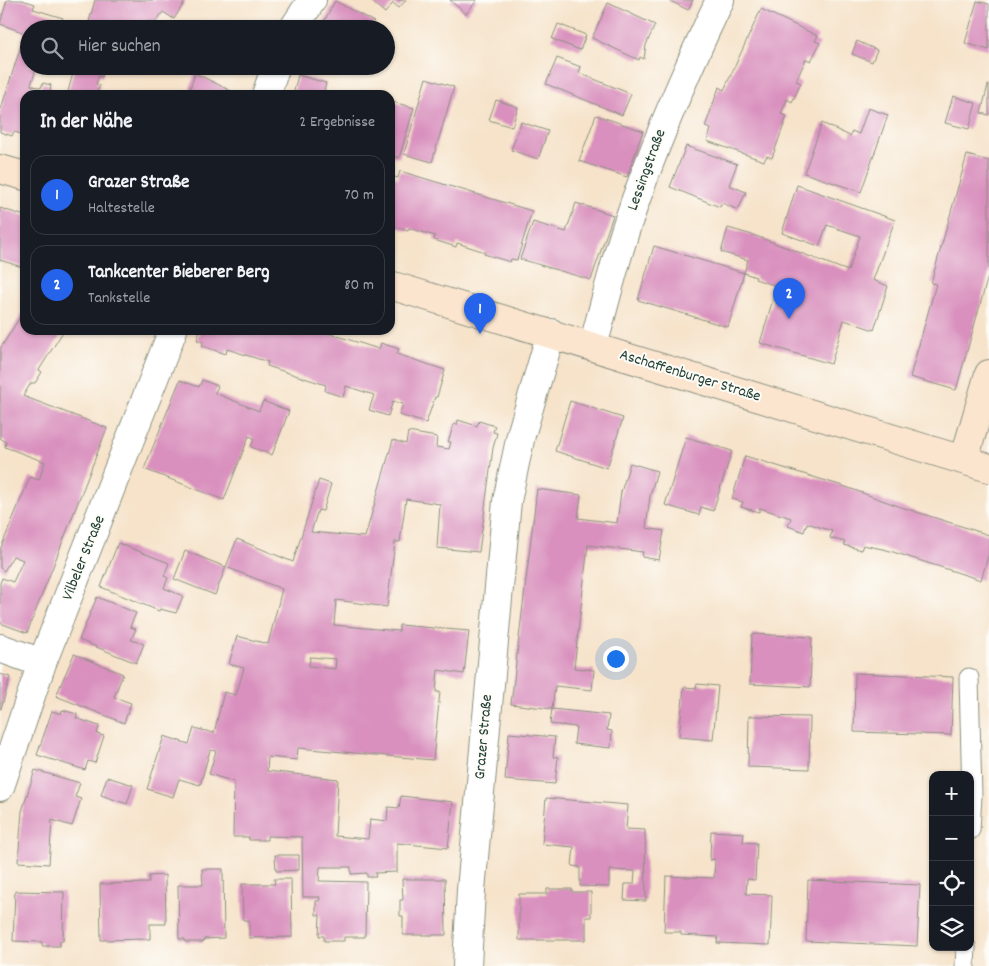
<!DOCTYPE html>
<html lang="de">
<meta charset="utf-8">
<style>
body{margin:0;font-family:Dekko,sans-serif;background:#242831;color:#f1f3f6}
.controls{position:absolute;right:15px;bottom:15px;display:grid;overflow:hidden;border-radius:10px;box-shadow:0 1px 4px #0004}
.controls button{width:45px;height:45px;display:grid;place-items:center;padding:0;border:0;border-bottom:1px solid #363941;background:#171b24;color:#f1f3f6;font:25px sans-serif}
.you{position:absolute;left:615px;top:658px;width:18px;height:18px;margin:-12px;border:4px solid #fff;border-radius:50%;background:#1a73e8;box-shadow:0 0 0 8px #1a73e833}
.badge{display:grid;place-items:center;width:32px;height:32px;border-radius:50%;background:#2563eb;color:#fff;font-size:16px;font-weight:700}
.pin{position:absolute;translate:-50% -41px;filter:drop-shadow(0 1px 2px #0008)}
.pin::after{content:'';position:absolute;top:26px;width:18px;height:15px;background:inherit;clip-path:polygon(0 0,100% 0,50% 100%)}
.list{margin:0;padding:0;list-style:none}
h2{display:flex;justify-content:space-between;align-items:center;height:65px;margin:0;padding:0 20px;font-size:21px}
h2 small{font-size:16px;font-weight:400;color:#9ea1a6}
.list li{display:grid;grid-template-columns:32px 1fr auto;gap:15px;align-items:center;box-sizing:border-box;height:80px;margin:0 10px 10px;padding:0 10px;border:1px solid #363941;border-radius:15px}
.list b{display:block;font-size:19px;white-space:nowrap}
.list p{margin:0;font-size:16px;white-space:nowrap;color:#9ea1a6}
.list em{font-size:16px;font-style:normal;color:#9ea1a6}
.icon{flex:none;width:28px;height:28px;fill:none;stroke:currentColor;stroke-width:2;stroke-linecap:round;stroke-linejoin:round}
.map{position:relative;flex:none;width:989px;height:966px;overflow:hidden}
.search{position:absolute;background:#171b24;box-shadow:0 1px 4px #0004;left:20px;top:20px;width:375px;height:55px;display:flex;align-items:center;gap:12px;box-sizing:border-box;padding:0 18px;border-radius:28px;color:#9ea1a6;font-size:19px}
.panel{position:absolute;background:#171b24;box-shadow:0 1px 4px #0004;left:20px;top:90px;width:375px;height:245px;border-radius:15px}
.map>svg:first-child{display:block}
</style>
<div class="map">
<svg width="989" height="966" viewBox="0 0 989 966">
<rect width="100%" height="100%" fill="#fdfcf7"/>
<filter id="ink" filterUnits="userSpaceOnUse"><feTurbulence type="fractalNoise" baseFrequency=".02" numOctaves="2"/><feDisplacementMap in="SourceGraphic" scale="10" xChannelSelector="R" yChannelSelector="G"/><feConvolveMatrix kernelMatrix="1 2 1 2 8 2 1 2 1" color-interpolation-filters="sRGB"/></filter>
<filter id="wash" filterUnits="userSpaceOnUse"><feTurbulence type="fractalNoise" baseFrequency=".0096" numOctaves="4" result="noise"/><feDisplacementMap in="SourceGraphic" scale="20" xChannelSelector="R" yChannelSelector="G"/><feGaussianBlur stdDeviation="1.12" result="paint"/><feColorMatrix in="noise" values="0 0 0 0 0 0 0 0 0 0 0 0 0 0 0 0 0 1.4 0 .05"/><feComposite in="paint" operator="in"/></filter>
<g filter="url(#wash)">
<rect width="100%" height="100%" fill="#f6e3ca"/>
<g id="blocks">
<!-- building -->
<path fill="#d990be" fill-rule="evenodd" d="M7 0H22L35 4 33 9 63 18 59 29H29V66H37L31 85 41 88 43 83 51 85 50 91 55 93 54 95H25V135L14 132 12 136 0 132V112L25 33 0 24Z
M95 0H186L174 19 163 12 154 24 149 21 147 29H87Z
M370 0H406L399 8 393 3 385 13Z
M450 0H477L466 14Z
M668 0H693L688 10Z
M335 1 374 22 370 29H320Z
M977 1 989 4V50L965 43Z
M608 3 655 25 646 45 644 59 640 57 639 60 592 38Z
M761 9 818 36 815 41 820 43 811 61 806 59 796 81 801 83 792 102 787 99 781 114 787 116 772 158 767 156 764 161 707 141 711 129 705 127 719 87 724 90Z
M558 24 586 35 580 50 552 39Z
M857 41 877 50 872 62 852 54Z
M557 58 581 67 579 73 631 94 622 115 546 84Z
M75 66H102L101 69 104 70 102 77 99 76 96 84 100 85 97 92H95L94 95H67Z
M195 73 239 95H188Z
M298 75 326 83 323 95H293Z
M426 78 454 87 432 162 404 154Z
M988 85H989V115L981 113Z
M953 96 976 103 969 129 945 123Z
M496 100 518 107 512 127 489 120Z
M390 101 414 108 399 158 390 155Z
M868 108 888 115 861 192 804 173 822 123 850 136 852 131 859 134Z
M596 115 643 131 627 177 579 161Z
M521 122 548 131 538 159 511 150Z
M686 146 737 164 729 185 746 192 738 210 722 203 720 207 670 187Z
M967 155 989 161V273L956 390 910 377 936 284 931 283Z
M400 171 532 211 517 260 511 259 510 262 484 254 485 252 457 243 456 247 434 240 435 236 409 228 408 231 390 225V176L398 178Z
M797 185 895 220 873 280 888 286 874 330 844 320 831 364 760 343 777 286 755 279 756 277 744 273 728 327 638 300 654 246 744 273 748 260 721 252 728 228 756 236 848 271 860 236 827 225 819 246 782 233Z
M576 203 613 215 591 280 520 259 533 222 566 232Z
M0 208 25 216V268L0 260Z
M25 309V330H64L39 370 42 372 35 383H31L23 396 107 428 27 633 0 623V583L2 578 13 582 23 560 13 556 4 571 0 568V550L30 477 39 480 45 462 5 447 6 442 0 438V349Z
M200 330H318L379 349 381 343 399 349 397 354 445 370 437 397H435L426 423 399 415 403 404 393 401 388 416 369 410 374 395 346 386 343 397 325 391 326 385 267 366 268 362 227 349 226 354 202 346 203 342 197 340Z
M180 380 199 387 202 380 218 386 215 393 259 411 263 401 289 411 272 455 251 447 254 438 249 436 224 500 144 469Z
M570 401 623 418 607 468 555 451Z
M458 420 477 426 479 421 495 426 493 432 497 433 493 448 479 552 437 548 440 504 406 499 400 542H395L387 607 336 600 334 625 399 631V625L469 631 464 674 438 670 436 692H440L433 760 298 748 297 760 268 757 267 771 338 779 335 836 368 839 370 819 387 821 388 807 399 808 401 796 453 802 448 848 397 843V872L375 873 376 877H367V873L351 874V867H320L319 881 366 882 365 937H344V941H324V936H319L320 915H316V901H319L320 897H303L302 837 267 836V840H249V837H233L234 782 209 774 216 751 210 750 200 785 179 779 173 797 147 789 164 736 189 744 194 728 214 733 224 692 236 695 244 668 229 664 237 636 268 644 282 589 226 567 237 539 293 562 319 480 331 484 323 511 318 510 311 532 365 537 393 440 406 444 408 432 437 437 436 447 449 449 451 442H448L454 424 457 425ZM310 657 336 659 335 669 309 666Z
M686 437 732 451 713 511 701 507 699 515 665 505Z
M745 456 846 487 901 507 989 535V553L981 580 887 550 863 545 861 550 844 545 845 542 830 538 832 531 807 523 804 532 788 526 791 518 760 508 759 512 741 507 743 502 732 499Z
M630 463 657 471 650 496 646 528 664 531 659 560 642 557 643 552 588 545 574 668 594 670 592 690 555 686 552 709 511 704 537 489 581 495 578 518 617 523 621 492Z
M118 543 169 563 164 576 168 578 164 588 183 596 176 613 160 609 159 611 101 587Z
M185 551 226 567 215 595 174 579Z
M97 597 136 613 130 627 136 629 131 640 144 644 136 663 79 640Z
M752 634 812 637 810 687 750 684Z
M74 654 123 674 114 697 131 703 124 723 56 696Z
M855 673 953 677 951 735 854 732Z
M0 674 10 677 1 709H0Z
M697 684 718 686 713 740 679 737 684 687 696 688Z
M552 709 609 715 607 730 612 731 611 748 574 744 576 727 550 724Z
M62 710 77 714 76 718 99 726 97 734 104 736 95 763 88 761 85 770 37 755 52 711 61 714Z
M749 716 810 717 809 769 748 767Z
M509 733 555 737 553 757H558L555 784 505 780Z
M35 770 80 783 75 797 81 799 72 826 52 820 49 864 18 862 22 811Z
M107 777 133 785 127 804 101 795Z
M546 798 628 805 626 829 645 830 646 901 624 900 625 884H634L635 871 609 870V887L580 886V867L572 866 574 847 542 844Z
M711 831 744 833 743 842 757 843 755 880 747 879 746 894 772 895 770 945 717 943 718 937 681 935V932H664L666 876 714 878 715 859 710 860Z
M275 855H299V870L276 871Z
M202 869H223L224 938 204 939 203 942H185V939H179L178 885H203Z
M165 875 166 924H150V939L101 940 100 884 149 883V876Z
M274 879H291L292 937 249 938V920H243L242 884H275Z
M402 879H445L446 935H403V916H400V900H403Z
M808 880 920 885 917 946 806 941Z
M547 889H572V892H591V917H586V940H519V894H547Z
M15 891 64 892 63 941H60V946H42V942L13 941Z"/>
</g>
</g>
<g filter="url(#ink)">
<use href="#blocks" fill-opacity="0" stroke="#8a907f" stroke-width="1"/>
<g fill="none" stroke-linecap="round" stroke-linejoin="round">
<defs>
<path id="lane" d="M969 678 972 796 970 830
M965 966 966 947"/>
<path id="street" d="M293 29 312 0
M266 95 276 66
M593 346C604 306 614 265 627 225 653 148 685 73 720 0
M0 648 42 663
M0 787 42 663 173 330
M467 966 471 890 507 501 521 435 551 333"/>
<path id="secondary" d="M0 169 25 176
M390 285 989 468
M964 460 989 374"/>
</defs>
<!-- lane casing -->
<use href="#lane" stroke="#8a907f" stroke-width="21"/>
<!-- street casing -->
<use href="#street" stroke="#8a907f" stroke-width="30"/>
<!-- secondary casing -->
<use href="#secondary" stroke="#8a907f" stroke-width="30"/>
<!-- lane -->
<use href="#lane" stroke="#fff" stroke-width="19"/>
<!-- street -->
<use href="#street" stroke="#fff" stroke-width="28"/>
<!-- secondary -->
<use href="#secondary" stroke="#fbe5cf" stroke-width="28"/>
</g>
</g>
<g text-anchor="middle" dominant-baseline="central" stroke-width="4" stroke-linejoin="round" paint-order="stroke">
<!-- street labels -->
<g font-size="16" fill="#1f3d34" stroke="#fdfcf7">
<text transform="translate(647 170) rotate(-70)">Lessingstraße</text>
<text transform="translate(690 376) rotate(17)">Aschaffenburger Straße</text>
<text transform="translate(84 558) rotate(-68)">Vilbeler Straße</text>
<text transform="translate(484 737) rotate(-85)">Grazer Straße</text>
</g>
</g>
</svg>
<div class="controls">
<button>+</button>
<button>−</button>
<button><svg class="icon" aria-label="locate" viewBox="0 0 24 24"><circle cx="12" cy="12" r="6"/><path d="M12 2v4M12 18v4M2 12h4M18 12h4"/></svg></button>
<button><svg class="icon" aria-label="layers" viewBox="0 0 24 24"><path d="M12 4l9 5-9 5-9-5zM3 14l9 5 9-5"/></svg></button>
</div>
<div class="you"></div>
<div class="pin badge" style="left:480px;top:334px">1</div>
<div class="pin badge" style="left:789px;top:319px">2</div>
<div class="search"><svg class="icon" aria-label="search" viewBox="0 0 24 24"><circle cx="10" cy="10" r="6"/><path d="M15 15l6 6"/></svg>Hier suchen</div>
<section class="panel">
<h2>In der Nähe<small>2 Ergebnisse</small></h2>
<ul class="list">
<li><span class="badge">1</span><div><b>Grazer Straße</b><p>Haltestelle</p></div><em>70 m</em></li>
<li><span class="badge">2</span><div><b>Tankcenter Bieberer Berg</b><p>Tankstelle</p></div><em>80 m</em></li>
</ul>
</section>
</div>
